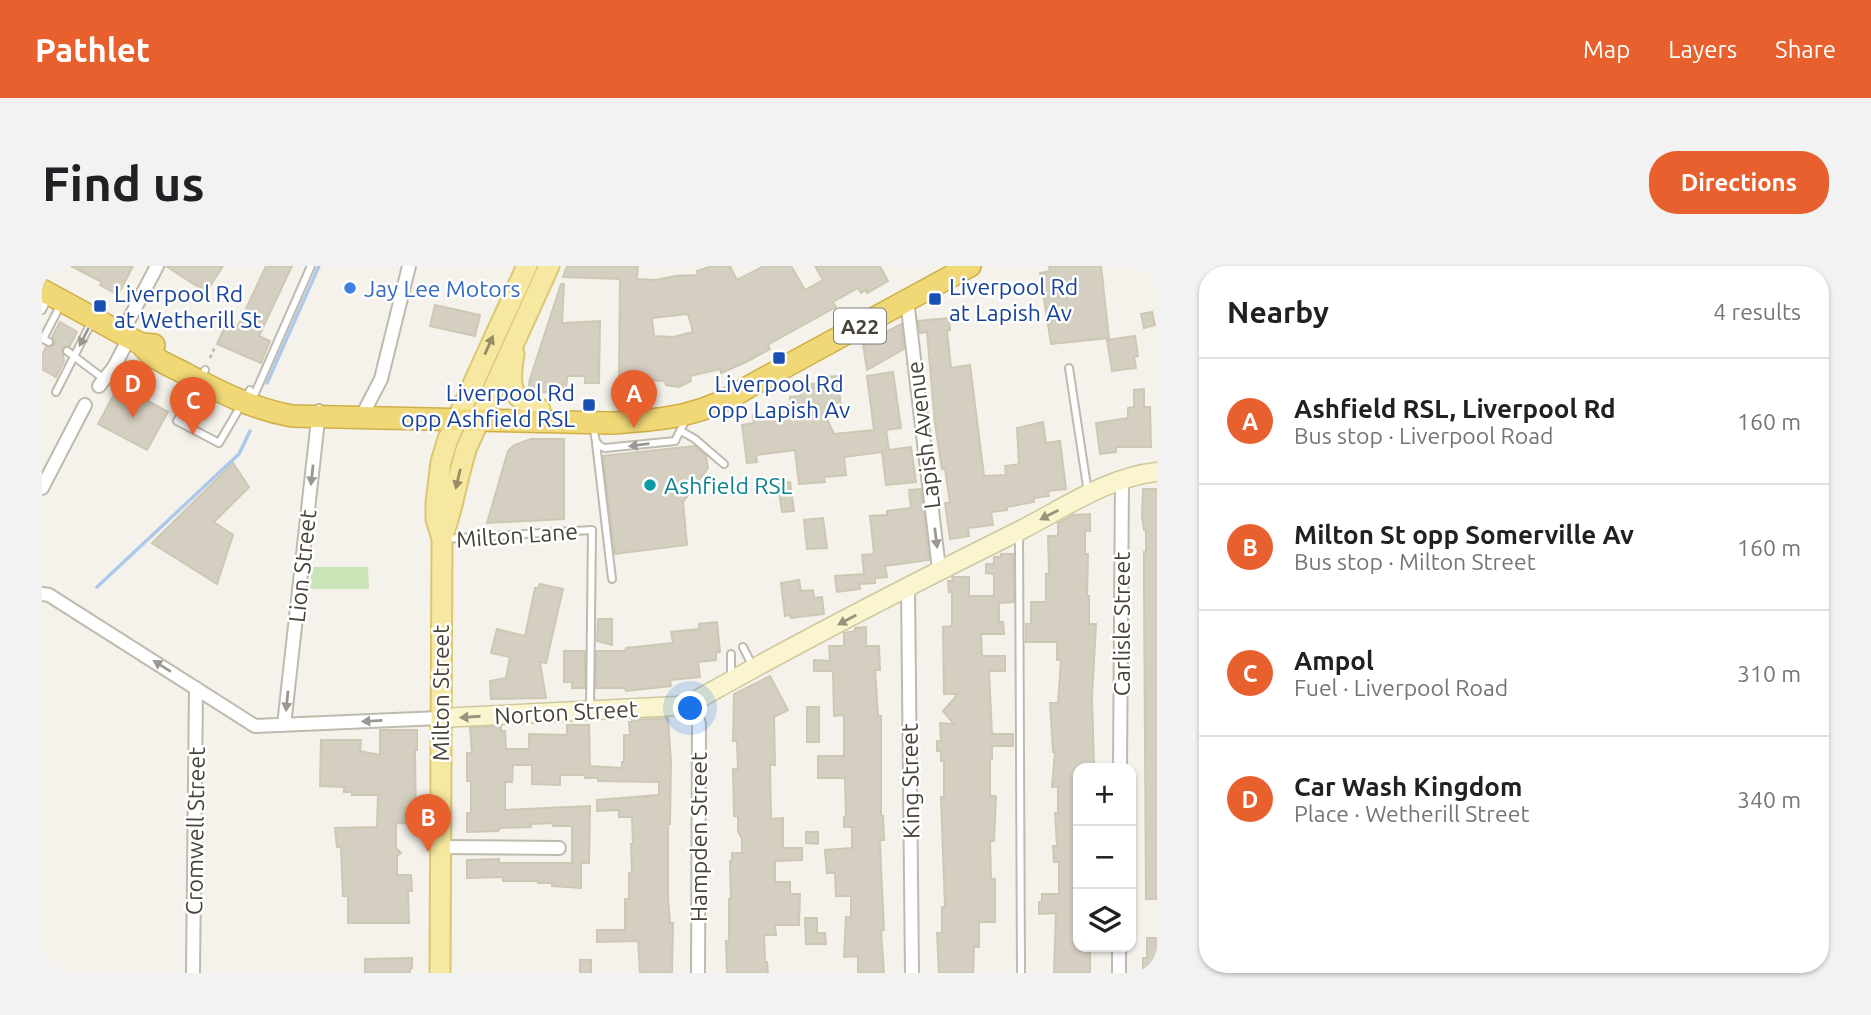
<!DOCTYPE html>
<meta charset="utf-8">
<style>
body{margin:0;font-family:Ubuntu,sans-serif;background:#f2f2f2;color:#202124}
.controls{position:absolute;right:21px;bottom:21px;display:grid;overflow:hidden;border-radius:14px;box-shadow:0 2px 5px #0004}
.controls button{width:63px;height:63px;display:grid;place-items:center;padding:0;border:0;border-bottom:2px solid #e0e0e0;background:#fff;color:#202124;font:35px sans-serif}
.you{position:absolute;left:649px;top:443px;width:24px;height:24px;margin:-18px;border:5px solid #fff;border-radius:50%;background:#1a73e8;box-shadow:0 0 0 10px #1a73e833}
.badge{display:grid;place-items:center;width:46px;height:46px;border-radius:50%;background:#e7602d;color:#fff;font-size:23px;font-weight:700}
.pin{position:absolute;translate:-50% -58px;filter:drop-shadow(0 2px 4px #0008)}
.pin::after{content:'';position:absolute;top:37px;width:24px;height:21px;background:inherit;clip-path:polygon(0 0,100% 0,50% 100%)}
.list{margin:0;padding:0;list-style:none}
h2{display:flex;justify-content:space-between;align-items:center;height:91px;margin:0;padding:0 28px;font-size:30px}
h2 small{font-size:23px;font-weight:400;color:#757577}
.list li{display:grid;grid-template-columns:46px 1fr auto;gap:21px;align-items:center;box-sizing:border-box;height:126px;padding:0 28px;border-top:2px solid #e0e0e0}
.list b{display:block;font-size:26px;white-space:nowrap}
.list p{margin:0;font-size:23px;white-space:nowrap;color:#757577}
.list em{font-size:23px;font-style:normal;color:#757577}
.icon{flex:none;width:38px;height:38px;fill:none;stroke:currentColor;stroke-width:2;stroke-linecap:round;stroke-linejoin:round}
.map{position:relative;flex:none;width:1115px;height:707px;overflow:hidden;border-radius:28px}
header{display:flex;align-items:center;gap:42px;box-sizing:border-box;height:98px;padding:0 35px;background:#e7602d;color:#fff}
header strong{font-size:33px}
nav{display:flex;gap:38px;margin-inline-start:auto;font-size:24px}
.intro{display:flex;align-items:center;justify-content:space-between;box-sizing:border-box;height:168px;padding:0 42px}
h1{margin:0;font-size:49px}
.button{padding:18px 32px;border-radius:28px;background:#e7602d;color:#fff;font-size:24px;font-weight:700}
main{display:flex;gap:42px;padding:0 42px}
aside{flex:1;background:#fff;border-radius:28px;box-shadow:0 2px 5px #0004}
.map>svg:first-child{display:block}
</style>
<header>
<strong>Pathlet</strong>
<nav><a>Map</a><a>Layers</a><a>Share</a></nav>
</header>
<div class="intro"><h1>Find us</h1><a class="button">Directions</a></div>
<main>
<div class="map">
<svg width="1115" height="707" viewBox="0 0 1115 707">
<rect width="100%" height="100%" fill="#f4f2ea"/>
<!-- green -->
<path fill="#cae4b7" d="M270 301H326L327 323H268Z"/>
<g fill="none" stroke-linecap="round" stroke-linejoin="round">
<!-- stream -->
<path stroke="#acc9ea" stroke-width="3.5" d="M225 117 277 0
M55 321 197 188 208 165"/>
</g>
<!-- building -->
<path fill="#d4cfc0" stroke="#cec7b4" stroke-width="2" fill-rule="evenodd" d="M29 0H91L76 29 58 19 60 16Z
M124 0H181L164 26Z
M224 0H250L217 70 228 75 219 97 175 78 185 56 196 60Z
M525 0H596L595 13 614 14 633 10 656 9 655 5 670 0H688L695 14 722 0H749L763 24 781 14 773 0H838L846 15 825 27 824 24 819 27 816 22 791 36 794 41 729 77 726 79 728 83 704 96 679 107 678 103 648 110 649 115 637 121 624 119 623 115 577 113 578 13 521 11ZM646 48 651 66 631 71 612 70 610 52Z
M1007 0H1059L1067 72 1009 78 998 7 1008 5Z
M519 18H522L520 57 558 55 557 117H543V110H525L524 127 495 126 490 125 487 119 488 113Z
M393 39 438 49 433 70 388 60Z
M1110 46 1113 59 1102 62 1099 48Z
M907 52 908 64 905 65 909 102 928 99 942 210 964 209 963 200 977 198 975 162 1001 156 1004 177 1018 175 1024 223 1006 225 1007 230 992 232V236L965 241V244L949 246 951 259 926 262 927 270 908 273 903 237H908L903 202 900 203 893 158 885 66 878 67 876 55Z
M18 56 35 66 28 80 20 82 22 95 14 111 0 103V89L4 81 12 79 13 75 10 71Z
M859 58 862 83 825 104 821 78Z
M1093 70 1096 90 1092 91 1094 102 1070 105 1065 74Z
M851 106 859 162 844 164 847 184 869 181 874 216 844 219 840 186 802 191 804 209 782 211 783 216 757 218 753 184 714 189 715 196 705 197 700 159 712 157 711 150H726L725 142 749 139 748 131 758 130 761 124 770 123 769 118 782 117V111L795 110 800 147 783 149 792 168 832 164 825 110Z
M80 113 100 124 97 130 126 146 105 184 56 158Z
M1102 123V141H1108L1109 181H1074V186L1058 188 1054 157 1086 152V142L1092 141V124Z
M489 173H522V253L445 257 466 185 472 179Z
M652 180 664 190 666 202 641 236 645 279 573 288 561 190Z
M191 197 207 221 172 256 191 269 175 318 110 277Z
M748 216 752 245 740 246 736 218Z
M879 223 887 294 843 300 845 311 833 312V317L817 318 818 323 795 326 793 310 822 308 820 289 832 288 828 250 845 249V245L869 242 867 224Z
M1101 223H1115V633H1104L1102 319V286H1104V264H1102L1100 250Z
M1048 248V265H1043V288H1046L1045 330H1047V358H1054L1050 431 1052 502H1036V681H1048V707H1012L1014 647 997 648V636H1000V628H1017V596H1012L1011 580H1015L1013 547H1016V521H1010L1013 486H1011L1008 437H1016L1019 394H1015V376H984V358H989V336H1004V308H1007L1006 270H1016V257L1031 249Z
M781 252 785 282 765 283 762 254Z
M959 288H971L972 336 957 337V356H961L962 368H939L940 390H963V405H947L950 468H971V480H950V493H948V530H954L952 575H948L949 613H953V656H937V681H932L931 707H897L895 667H900V641H903L899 531H902V495H899V485H895V475H899L898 457 912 458 901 445 916 428H902L901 361 910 360V326H907L906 315H911L910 311H927V330H952V308L944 307V298H952V291H959Z
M757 314 759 325 771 324 772 332 780 331 782 348 749 352 748 349 743 350 739 317Z
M498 318 521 323 504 397 498 396 504 432 449 433 448 415 464 412 468 391 449 387 455 363 483 370 493 322H496Z
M556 353H570V379L555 375Z
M675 356 678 386 674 387V394L656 396 658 411 628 414 629 420 584 425 583 422H554V385H583L584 382 631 377 629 366 657 363V358Z
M824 361V380H837L838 404H833L836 450H839V550H841L842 574H838L839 603 842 664H839L842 707H816V690L802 691 804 651H809V630H794L793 607H785L783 584 810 582V561H802V551H804L803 512H776V490H802V449L792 450 791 405H772V394L788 395 787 380H802V367L813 365V362Z
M522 385H543V422H530V416H522Z
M728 410 746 444 732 451 733 499H728L729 553 741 552V582H760V594L733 595V616H748V628H758L757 659H733L734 669H722L723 696H725L726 707H685L684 675H687V633H689L688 595H690V587H700V573L696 565V550H692L691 503H696L695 475H691L692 428Z
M765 441H777V476H765Z
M626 452 629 496 628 558H626V632L628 657H631L630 707H598L596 675 555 676V664H583V633H587V607H590L589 578H591L590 551H577V544L555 545V534L617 529V516L556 515V512H543V509H518V519L490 518V499H471L470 516H463V544L548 540 547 597H539V622L510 620V617H496V615H461V611L425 612V594L457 593V597H530V560H511V557L489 558V561L458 562 456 565 425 566V547H429V515H425V487H430L428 462 459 460V465H463L464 483H487V468L525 469V459H547L548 500 580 502V496H582V469H588L587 456H590V454Z
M338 464H375V484H373L374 558 354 557V582L359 587 355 590V609H369L370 625H366L367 657H306V630H301L299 581H295L293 562 335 561 336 529H310V526H302V521L278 520 279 474H319L318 485 338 489Z
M764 566H776V578L764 577Z
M763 652H775V667H783L784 678H764Z
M1105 672H1115V707H1101V692H1105Z
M370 692V702H368V707H323V693Z
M538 694H549V707H538Z"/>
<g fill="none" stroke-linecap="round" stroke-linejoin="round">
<defs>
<path id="lane" d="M0 44 7 30
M7 76 1 73 18 40
M25 85 62 113
M1027 102 1046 227
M163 104 135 155 177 177 208 124
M14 126 49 57
M210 134 269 0
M552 161C553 171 552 179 563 182L633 175 644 153
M639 165 653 173 682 198
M554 177 570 313
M977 268 979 707
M402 273 550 264 548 444
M701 381 711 401
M689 411V388"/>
<path id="street" d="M865 34 897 303
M80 67 115 0
M57 120 72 101 87 72
M324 142 339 113 367 0
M0 222 43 139
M866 322 870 707
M0 328 7 329 213 460 398 452
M651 436 657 458 656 707
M242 459 277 145
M1078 502 1080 213
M398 581 517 582
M151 707 154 422
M1077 707V681"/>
<path id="secondary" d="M398 452 635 440 651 436C757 376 866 320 975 266 1019 244 1065 211 1115 206"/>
<path id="primary" d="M472 88C467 119 466 132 498 143
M400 273C411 243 415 211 425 181L507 0
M398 707 400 273 394 253V237L399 196 406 173 485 0"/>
<path id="highway" d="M0 24 99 78 112 79
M99 78C110 93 127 99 144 108 178 126 211 143 250 150L569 157C622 154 663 150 708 120L928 0"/>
</defs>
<!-- lane casing -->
<use href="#lane" stroke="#bebaad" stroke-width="10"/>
<!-- street casing -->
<use href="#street" stroke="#bebaad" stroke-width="16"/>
<!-- secondary casing -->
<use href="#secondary" stroke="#cfc89e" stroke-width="21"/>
<!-- primary casing -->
<use href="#primary" stroke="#dac772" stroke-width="23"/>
<!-- highway casing -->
<use href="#highway" stroke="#d0af47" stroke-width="24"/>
<!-- path -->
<path stroke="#bfb8a0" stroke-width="2.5" stroke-dasharray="3.5 3.5" stroke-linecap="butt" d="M168 92 173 81"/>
<!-- lane -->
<use href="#lane" stroke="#fff" stroke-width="6"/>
<!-- street -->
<use href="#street" stroke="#fff" stroke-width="12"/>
<!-- secondary -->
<use href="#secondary" stroke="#faf5ce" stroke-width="18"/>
<!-- primary -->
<use href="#primary" stroke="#f6e8a1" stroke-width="19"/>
<!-- highway -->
<use href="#highway" stroke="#f1d877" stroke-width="21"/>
</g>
<!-- one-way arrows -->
<defs><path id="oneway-solid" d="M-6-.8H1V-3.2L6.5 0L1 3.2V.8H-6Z" transform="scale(1.75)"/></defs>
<g fill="#9a9892">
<use href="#oneway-solid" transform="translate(42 71) rotate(117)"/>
<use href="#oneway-solid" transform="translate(597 179) rotate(173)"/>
<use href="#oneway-solid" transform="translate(270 209) rotate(96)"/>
<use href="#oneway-solid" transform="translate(894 272) rotate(83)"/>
<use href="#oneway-solid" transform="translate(120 400) rotate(-148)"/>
<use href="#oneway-solid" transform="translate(245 435) rotate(96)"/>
<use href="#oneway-solid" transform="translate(330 455) rotate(177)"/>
</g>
<g fill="#968d68">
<use href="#oneway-solid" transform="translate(447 79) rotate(-66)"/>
<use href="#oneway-solid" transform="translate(416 213) rotate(103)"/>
</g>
<g fill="#98937c">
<use href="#oneway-solid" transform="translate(1007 249) rotate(153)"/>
<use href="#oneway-solid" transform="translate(805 354) rotate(152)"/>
<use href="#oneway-solid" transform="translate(428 451) rotate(176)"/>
</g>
<!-- markers -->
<circle fill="#3f7fe0" stroke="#fff" stroke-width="2.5" cx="308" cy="22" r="7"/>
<g fill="#1a4fb4" stroke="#fff" stroke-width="2.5">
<rect x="886" y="26" width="14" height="14" rx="3.5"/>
<rect x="51" y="33" width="14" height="14" rx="3.5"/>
<rect x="730" y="85" width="14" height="14" rx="3.5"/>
<rect x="540" y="132" width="14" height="14" rx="3.5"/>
</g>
<circle fill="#0f9aa8" stroke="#fff" stroke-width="2.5" cx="608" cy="219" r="7"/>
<g text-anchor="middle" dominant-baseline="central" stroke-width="5" stroke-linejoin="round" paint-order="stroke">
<!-- shield labels -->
<rect fill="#fff" stroke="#7e7b74" stroke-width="2" x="792" y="42.5" width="52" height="35" rx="5"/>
<g font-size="21" font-weight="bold" fill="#474339">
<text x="818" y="60">A22</text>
</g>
<!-- transit labels -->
<g font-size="23" fill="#164399" stroke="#fff" text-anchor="start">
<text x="907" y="20">Liverpool Rd<tspan x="907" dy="26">at Lapish Av</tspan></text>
<text x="72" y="27">Liverpool Rd<tspan x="72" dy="26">at Wetherill St</tspan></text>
<text x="737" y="117" text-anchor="middle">Liverpool Rd<tspan x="737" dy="26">opp Lapish Av</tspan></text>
<text x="533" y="126" text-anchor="end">Liverpool Rd<tspan x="533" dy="26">opp Ashfield RSL</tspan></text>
</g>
<!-- shop labels -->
<g font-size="23" fill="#366cbe" stroke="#fff" text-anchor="start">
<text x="322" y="22">Jay Lee Motors</text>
</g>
<!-- street labels -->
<g font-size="23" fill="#474339" stroke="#fff">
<text transform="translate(881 169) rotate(-97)">Lapish Avenue</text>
<text transform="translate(475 269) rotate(-4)">Milton Lane</text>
<text transform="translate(260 300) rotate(-84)">Lion Street</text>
<text transform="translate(1079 358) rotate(-90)">Carlisle Street</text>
<text transform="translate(398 427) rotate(-90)">Milton Street</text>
<text transform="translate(524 446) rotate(-3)">Norton Street</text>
<text transform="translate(868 515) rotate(-91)">King Street</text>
<text transform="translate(153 565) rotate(-89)">Cromwell Street</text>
<text transform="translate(656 571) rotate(-90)">Hampden Street</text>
</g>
<!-- culture labels -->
<g font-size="23" fill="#0d838f" stroke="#fff" text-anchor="start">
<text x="622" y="219">Ashfield RSL</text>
</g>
</g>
</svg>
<div class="controls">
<button>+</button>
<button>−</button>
<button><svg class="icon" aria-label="layers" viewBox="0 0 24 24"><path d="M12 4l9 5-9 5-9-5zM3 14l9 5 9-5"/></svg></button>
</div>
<div class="you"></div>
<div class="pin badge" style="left:592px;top:162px">A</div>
<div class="pin badge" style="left:386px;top:586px">B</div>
<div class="pin badge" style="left:151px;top:169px">C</div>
<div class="pin badge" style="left:91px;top:152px">D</div>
</div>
<aside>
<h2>Nearby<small>4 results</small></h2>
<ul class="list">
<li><span class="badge">A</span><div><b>Ashfield RSL, Liverpool Rd</b><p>Bus stop · Liverpool Road</p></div><em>160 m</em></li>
<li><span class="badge">B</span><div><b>Milton St opp Somerville Av</b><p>Bus stop · Milton Street</p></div><em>160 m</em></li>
<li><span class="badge">C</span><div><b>Ampol</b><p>Fuel · Liverpool Road</p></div><em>310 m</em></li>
<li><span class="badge">D</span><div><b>Car Wash Kingdom</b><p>Place · Wetherill Street</p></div><em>340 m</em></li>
</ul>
</aside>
</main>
